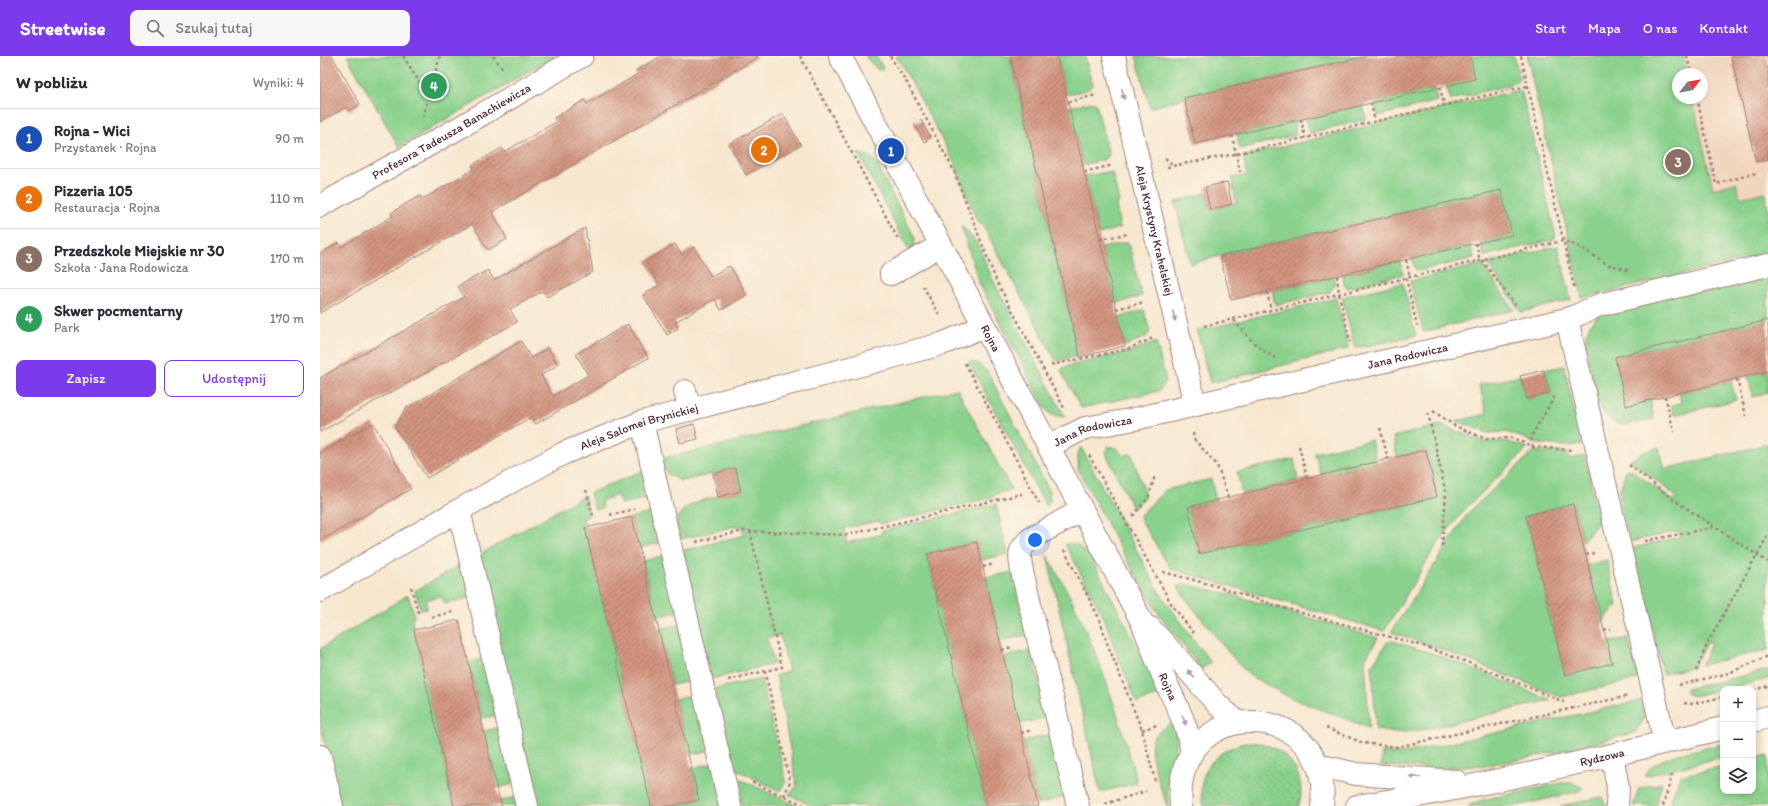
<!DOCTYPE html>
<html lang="pl">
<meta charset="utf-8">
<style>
body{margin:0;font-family:Itim,sans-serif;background:#f7f7f7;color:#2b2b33}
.controls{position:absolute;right:12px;bottom:12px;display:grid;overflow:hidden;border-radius:8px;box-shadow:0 2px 6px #0003}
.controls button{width:36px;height:36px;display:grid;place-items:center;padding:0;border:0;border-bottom:1px solid #e1e1e2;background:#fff;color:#2b2b33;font:20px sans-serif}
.compass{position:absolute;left:1352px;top:12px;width:36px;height:36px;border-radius:50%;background:#fff;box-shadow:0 2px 6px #0003;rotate:59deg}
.you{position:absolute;left:715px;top:484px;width:14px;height:14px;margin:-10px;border:3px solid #fff;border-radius:50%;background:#1a73e8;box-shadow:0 0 0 6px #1a73e833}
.badge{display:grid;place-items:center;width:26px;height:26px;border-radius:50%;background:#7c3aed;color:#fff;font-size:13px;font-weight:700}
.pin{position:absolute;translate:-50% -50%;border:2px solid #fff;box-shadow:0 1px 4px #0006}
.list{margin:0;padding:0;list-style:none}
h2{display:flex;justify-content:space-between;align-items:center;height:52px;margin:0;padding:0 16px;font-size:17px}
h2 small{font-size:13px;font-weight:400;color:#7c7c81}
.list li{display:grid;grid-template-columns:26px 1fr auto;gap:12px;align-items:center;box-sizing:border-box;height:60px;padding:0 16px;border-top:1px solid #e1e1e2}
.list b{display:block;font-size:15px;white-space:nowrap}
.list p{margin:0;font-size:13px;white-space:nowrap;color:#7c7c81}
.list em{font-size:13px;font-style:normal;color:#7c7c81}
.actions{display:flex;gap:8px;padding:12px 16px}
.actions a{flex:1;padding:9px 0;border:1px solid #7c3aed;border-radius:8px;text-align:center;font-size:14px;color:#7c3aed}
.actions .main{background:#7c3aed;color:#fff}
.icon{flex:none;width:22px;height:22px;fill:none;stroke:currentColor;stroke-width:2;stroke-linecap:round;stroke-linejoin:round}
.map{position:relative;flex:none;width:1448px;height:750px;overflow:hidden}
header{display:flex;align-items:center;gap:24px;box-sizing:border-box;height:56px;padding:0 20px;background:#7c3aed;color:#fff}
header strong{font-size:19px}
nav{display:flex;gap:22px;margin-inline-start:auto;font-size:14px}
.search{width:280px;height:36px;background:#f7f7f7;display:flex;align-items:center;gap:10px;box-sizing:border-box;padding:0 14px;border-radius:8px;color:#7c7c81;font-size:15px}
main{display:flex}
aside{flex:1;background:#fff}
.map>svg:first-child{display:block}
</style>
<header>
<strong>Streetwise</strong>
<div class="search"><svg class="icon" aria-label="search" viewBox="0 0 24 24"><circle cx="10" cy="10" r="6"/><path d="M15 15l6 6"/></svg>Szukaj tutaj</div>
<nav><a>Start</a><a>Mapa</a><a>O nas</a><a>Kontakt</a></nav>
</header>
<main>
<aside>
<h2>W pobliżu<small>Wyniki: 4</small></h2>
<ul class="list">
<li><span class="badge" style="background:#1a4fb4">1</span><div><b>Rojna - Wici</b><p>Przystanek · Rojna</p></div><em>90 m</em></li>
<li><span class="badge" style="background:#e8710a">2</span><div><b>Pizzeria 105</b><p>Restauracja · Rojna</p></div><em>110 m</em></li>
<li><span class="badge" style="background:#8d6e63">3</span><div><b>Przedszkole Miejskie nr 30</b><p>Szkoła · Jana Rodowicza</p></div><em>170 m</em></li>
<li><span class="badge" style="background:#2e9e5b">4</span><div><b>Skwer pocmentarny</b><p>Park</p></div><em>170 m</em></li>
</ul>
<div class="actions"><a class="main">Zapisz</a><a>Udostępnij</a></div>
</aside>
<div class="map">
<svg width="1448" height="750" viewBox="0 0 1448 750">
<defs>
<pattern id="garden-dots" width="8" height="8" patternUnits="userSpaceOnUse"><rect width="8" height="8" fill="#89d18c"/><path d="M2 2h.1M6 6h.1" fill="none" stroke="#78b379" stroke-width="1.8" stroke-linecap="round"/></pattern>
<pattern id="building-hatch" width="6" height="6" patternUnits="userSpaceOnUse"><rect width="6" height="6" fill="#d29480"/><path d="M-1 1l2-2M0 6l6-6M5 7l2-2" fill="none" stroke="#ac7869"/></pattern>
</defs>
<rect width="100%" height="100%" fill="#fcf5e5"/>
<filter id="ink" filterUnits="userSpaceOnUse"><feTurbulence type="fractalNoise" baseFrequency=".025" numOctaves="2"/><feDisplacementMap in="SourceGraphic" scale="8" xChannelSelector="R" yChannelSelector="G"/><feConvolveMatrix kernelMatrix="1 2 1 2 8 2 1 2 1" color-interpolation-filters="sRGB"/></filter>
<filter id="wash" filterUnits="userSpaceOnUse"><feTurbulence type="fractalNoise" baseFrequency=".012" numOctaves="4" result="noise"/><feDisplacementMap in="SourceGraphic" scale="16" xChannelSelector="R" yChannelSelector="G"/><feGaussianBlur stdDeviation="0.9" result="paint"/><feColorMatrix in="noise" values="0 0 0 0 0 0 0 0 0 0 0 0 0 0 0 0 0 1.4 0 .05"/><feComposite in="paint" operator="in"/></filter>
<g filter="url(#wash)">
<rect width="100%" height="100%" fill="#f7e7cf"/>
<!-- built -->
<path fill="#f1d5bd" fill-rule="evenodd" d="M1240 0H1448V171L1294 206ZM1358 18H1382V42H1358Z"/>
<!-- green -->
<path fill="#89d18c" stroke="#6a785c" d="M27 0H235L79 91Z
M545 0H556L564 14 557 13Z
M576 0H690L759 300 736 305 663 170 657 165 634 106 592 27Z
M737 0H765L772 29 769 33 746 39Z
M816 0H1047L864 42 830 52Z
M1150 0H1194L1200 23 1196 27 1131 44 1126 30Z
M1207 0H1363L1367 18H1358V42H1372L1393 133 1416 127 1420 142 1444 136 1448 151V198L1262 242Z
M1114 33 1117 45 1058 60 1055 46Z
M1199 34 1202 37 1236 181 1232 184 1164 200 1161 186 1192 179 1181 134 910 197 870 208 855 146 886 137 890 154 916 147 912 122 927 119 923 100Z
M771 46 776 48 789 99 786 103 763 109 749 51Z
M1043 49 1046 63 990 77 986 62Z
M974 65 976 79 920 93 917 78Z
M538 97 552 102 557 109 595 182 594 192 589 195Z
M787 116 792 117 799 145 796 150 800 172 779 178 765 120Z
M641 169 657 187 672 222 745 361 731 359 725 352 659 227Z
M808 186 822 240 795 248 782 192Z
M1150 189 1154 202 1097 215 1095 213 1092 202Z
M1238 190 1251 244 1201 256 1167 207Z
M1080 205 1083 218 1027 232 1024 229 1022 219Z
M1162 208 1194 254 1103 276 1090 225Z
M1436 218 1448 224V264L1295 301 1306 349 1330 344 1334 363C1322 366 1304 372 1292 365 1287 363 1283 357 1281 351 1276 341 1264 289 1266 279 1268 270 1273 265 1279 258Z
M1014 221 1015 229 1010 236 955 249 952 235Z
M1083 227 1096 280 1035 292 1022 241Z
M1016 242 1029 293 890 327 877 275Z
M824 254 830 276 826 281 805 290 798 262Z
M836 286 846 325 839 335 761 352 741 315 744 311 812 295Z
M648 305 657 307 667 315 729 434 730 444 726 450Z
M1244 310 1262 389 1245 390 1220 388 1186 376 1167 377 1137 365 1167 358 1159 329 1200 320 1207 343 1230 337 1224 314Z
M1448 315V337L1433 341 1428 320Z
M1411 325 1416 344 1354 359 1351 349 1361 347 1359 337Z
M637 333 692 434 674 438V441L560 468 559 465 524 472 527 487 562 478 561 475 676 448 688 498 661 504 656 486 607 498 666 750H493L469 739 477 730 456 619 469 615 460 579 447 582 454 608 391 623 361 495 424 479 421 469 361 483C359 478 356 470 357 465 361 444 402 440 421 435L415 413 361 425 348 419 341 408 345 402Z
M1120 369 1165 386 1185 385 1208 392 1145 453 1118 487 1064 575 851 513 821 465 820 459 845 434 891 423 896 444 868 451 880 498 1117 441 1106 394 1077 401 1073 381Z
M1051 384 1056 406 1001 419 995 397Z
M1448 388V594L1381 609 1392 586 1386 587 1374 611 1343 618 1313 492 1360 481 1359 475 1309 486 1300 452V434L1306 414 1310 413 1352 444 1358 442 1310 404 1322 397 1339 391 1345 413Z
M788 390 796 392 804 400 811 397 824 435V443L816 451 812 450 785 396Z
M761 391 839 536 891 607 881 613 836 554 796 485 758 413V398Z
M1214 395 1247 397 1249 403 1265 400 1279 465 1263 485 1253 448 1206 460 1245 618 1292 607 1287 587 1308 582 1318 623 1241 641 1128 596 1071 576 1148 457Z
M974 403 978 424 922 438 917 416Z
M324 414 333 441 301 448 297 439 281 445 283 452 275 454 270 437Z
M265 439 269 460 263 462 331 750H217L159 499Z
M335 456 343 486 319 492 312 461Z
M749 487 757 489 770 500 842 638 817 647 793 589 785 564 745 488Z
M345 499 358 556 336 561 323 505Z
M727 499C738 519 750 539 759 559 784 613 802 670 817 727L780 736Z
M1287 504 1297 549 1282 567 1268 509Z
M143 507 153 541 125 548 122 540 106 544 107 553 101 554 95 535Z
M692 516 706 579 680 585 665 522Z
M865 528 910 538 1058 582 1045 603 1049 672 971 642 930 620 910 598 863 539 858 531Z
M88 539 95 561 92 562 94 574 134 750H19L0 667V593Z
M361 568 374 624 352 629 339 573Z
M1069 584 1118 599 1231 644 1107 673 1076 677 1056 674 1052 609Z
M711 594 728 661 699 668 684 601Z
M165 602 179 659 162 662 149 606Z
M1448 614V623L1373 640 1366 637V633Z
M441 623 466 725 460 735 413 712 394 633Z
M377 638 391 694 369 699 355 643Z
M1323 644 1324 663 1315 677C1272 687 1230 699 1186 706 1145 713 1103 713 1061 710L1062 696 1081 698Z
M852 666C862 689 852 699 848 721 847 731 847 740 849 750H847C842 735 826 696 833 682 838 675 846 671 852 666Z
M181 671 194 728 177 732 164 675Z
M732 678 747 740 718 748 703 685Z
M1403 688V701L1325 720C1332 699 1383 693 1403 688Z
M1448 699V750H1349L1360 720 1403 710V735H1433V703Z
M394 707 403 750H352L379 744 372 712Z
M415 721 478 750H422Z
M1242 727H1253L1263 732 1260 735 1197 750H1148L1162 744Z
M1342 727 1336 750H1313L1319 732Z
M197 741 199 750H182L180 745Z
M1282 741 1286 750H1241Z"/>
<!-- garden -->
<path fill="url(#garden-dots)" stroke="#6a785c" d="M930 686C964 688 988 715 979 750H884C873 716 898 691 930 686Z"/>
<g id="blocks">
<!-- building -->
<path fill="url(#building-hatch)" d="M2 0H12L40 48 29 55 26 51 0 66V1Z
M341 0H437L438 1 172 156 187 183 168 194 152 168 0 257V198L19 186 21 191 73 160 71 157 87 147 100 140 103 143 154 113 152 109 182 92 184 96 236 66 234 62 265 44 267 48 318 18 316 15Z
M690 0H737L805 290 760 301Z
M1047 0H1150L1155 23 875 88 864 42Z
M1411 0H1448V103L1436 106Z
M463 58 481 89 426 119 409 88Z
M601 64 611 82 604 86 594 68Z
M907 126 912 148 890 154 885 131Z
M1181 134 1192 179 911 244 900 200Z
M265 172 273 216 227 241 223 235 190 253 197 266 0 376V322L144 241 138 230 168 214 174 224Z
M355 188 362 199 374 191 391 220 410 210 427 239 401 254 395 243 355 266 358 272 347 279 323 239 339 229 326 205Z
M1448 264V315L1306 350 1295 301Z
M308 268 328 302 216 368 211 361 107 422 75 371 85 353 201 285 211 302 228 292 238 309 221 319 233 340 268 319 256 298Z
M1224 314 1230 337 1207 343 1200 320Z
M53 367 91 433 0 485V397Z
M374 368 378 383 360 387 356 373Z
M1106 394 1117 441 879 498 868 451Z
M415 412 421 435 398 441 393 418Z
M1253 448 1292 607 1245 619 1206 460Z
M312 461 379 744 352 750H331L265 472Z
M657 486 680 585 718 750H666L607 498Z
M139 564 178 738 182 750H134L94 574Z"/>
</g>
</g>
<g filter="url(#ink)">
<use href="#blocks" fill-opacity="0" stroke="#a0837d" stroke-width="1"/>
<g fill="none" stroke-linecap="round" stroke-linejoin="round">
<defs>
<g id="minor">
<path id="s1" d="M520 0 821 564C829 583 836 603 844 622 855 647 868 669 872 697"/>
<path id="s2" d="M794 0 875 349"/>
<path id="s3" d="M0 150 130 77 262 0"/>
<path d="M571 218 621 189"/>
<path d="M1247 263 1345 686"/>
<path d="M365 335 370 354"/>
<path d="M322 366 410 750"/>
<path id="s4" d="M729 390 765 372 815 363 1247 263 1260 258 1279 249 1448 209"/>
<path d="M139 454 207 750"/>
<path id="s5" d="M0 535 139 454 244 397 322 366 622 288 664 270"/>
<path d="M830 572 861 606 898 649 917 666"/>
<path d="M1433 665 1448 661"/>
<path d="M0 700 12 750"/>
<path d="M1292 700 1298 731 1297 750"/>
<path d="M998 709 1036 718 1136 725"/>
<path d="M758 750 702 515C699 499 698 494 710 483L762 454"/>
<path d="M861 750C850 637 1014 639 1002 750"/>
<path id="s6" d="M1037 750C1160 731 1282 702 1403 672"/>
</g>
</defs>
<!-- minor casing -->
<use href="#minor" stroke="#a0837d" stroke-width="24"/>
<!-- path -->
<path stroke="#a0837d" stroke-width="2.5" stroke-dasharray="3 3" stroke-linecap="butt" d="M83 0 108 40
M173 0 184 14
M480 0 578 183
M570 0 587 27 634 115 676 224 744 352
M1201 0 1254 231
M1367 0 1371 18
M1120 31 1124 49
M1377 42 1396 128 1436 117
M748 46 776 39
M1051 47 1055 66
M103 61 120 0
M981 63 985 82
M912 79 920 116
M845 102 854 110
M847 111 920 97 1207 30
M764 116 793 109
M780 183 808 178
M1156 187 1160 205
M1086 204 1090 221
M1162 204 1195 249
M1017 220 1019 238 1030 286
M1086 222 1097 270
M603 230 620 260
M947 236 951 254
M796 253 824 246
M914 264C926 280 938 292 955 302
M884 270 1242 185 1256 189 1289 209 1308 214
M645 307 719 447
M731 309 808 293 833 282
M1417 323 1426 360
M1345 340 1354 376
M1113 355 1135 370 1166 383 1193 382 1213 391 1251 394
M1108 357 1126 438 1122 490
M1060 372 1068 403
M873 377 874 383 897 409 908 441
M979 390 987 422
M1213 391 1211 381 1236 338
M769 399 852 549 875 579
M1309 409 1354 444 1448 506
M266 434 273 459
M290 459 315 453
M813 460 828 442 835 420
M1325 485 1395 471
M376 486 423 475 526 479 702 438
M744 494 780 564 787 587 822 674 835 725
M1266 499 1274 497
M663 511 674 508
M843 516 896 530 964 552 1103 590 1147 606 1244 646
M91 531 99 560
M112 561 135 555
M1284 574 1291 573
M682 594 693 591
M445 615 470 726 464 740
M1376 615 1388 586 1448 479
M408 624 462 611 430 475
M1359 629 1409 617 1448 600
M1433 634 1448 630
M1364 647 1371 648 1403 641
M1006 672 1043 687 1077 691 1308 640
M822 674 837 669
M701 677 712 674
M432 726 486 750
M785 748 826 735
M1343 750 1352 719"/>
<!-- minor -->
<use href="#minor" stroke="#fff" stroke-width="22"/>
</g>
<!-- one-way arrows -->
<defs><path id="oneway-solid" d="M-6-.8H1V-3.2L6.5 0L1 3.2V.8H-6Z"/></defs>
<g fill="#ae9aa0">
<use href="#oneway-solid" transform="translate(803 38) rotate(77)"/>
<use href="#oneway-solid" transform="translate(854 260) rotate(77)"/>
<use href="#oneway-solid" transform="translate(871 618) rotate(-130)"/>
<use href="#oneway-solid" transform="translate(864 664) rotate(68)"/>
<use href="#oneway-solid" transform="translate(1095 721) rotate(-175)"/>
</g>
</g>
<g text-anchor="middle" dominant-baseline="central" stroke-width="4" stroke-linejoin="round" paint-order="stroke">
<!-- street labels -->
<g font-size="12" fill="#4a1f2b" stroke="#fcf5e5">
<text stroke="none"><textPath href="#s3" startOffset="151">Profesora Tadeusza Banachiewicza</textPath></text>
<text stroke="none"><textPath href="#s2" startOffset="179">Aleja Krystyny Krahelskiej</textPath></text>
<text stroke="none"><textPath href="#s1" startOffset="320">Rojna</textPath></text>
<text stroke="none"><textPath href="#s4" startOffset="371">Jana Rodowicza</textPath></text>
<text stroke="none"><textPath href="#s5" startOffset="360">Aleja Salomei Brynickiej</textPath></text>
<text stroke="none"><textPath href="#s4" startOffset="47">Jana Rodowicza</textPath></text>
<text stroke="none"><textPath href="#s1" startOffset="711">Rojna</textPath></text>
<text stroke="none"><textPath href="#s6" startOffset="250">Rydzowa</textPath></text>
</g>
</g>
</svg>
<div class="controls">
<button>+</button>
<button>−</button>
<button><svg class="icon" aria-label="layers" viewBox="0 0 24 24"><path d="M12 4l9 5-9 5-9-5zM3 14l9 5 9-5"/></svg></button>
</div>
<svg class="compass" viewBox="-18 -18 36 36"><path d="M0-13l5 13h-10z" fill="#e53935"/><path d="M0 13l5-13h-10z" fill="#7c7c81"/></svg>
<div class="you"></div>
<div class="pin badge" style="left:571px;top:95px;background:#1a4fb4">1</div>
<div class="pin badge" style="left:444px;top:94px;background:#e8710a">2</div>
<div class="pin badge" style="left:1358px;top:106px;background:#8d6e63">3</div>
<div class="pin badge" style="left:114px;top:30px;background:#2e9e5b">4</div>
</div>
</main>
